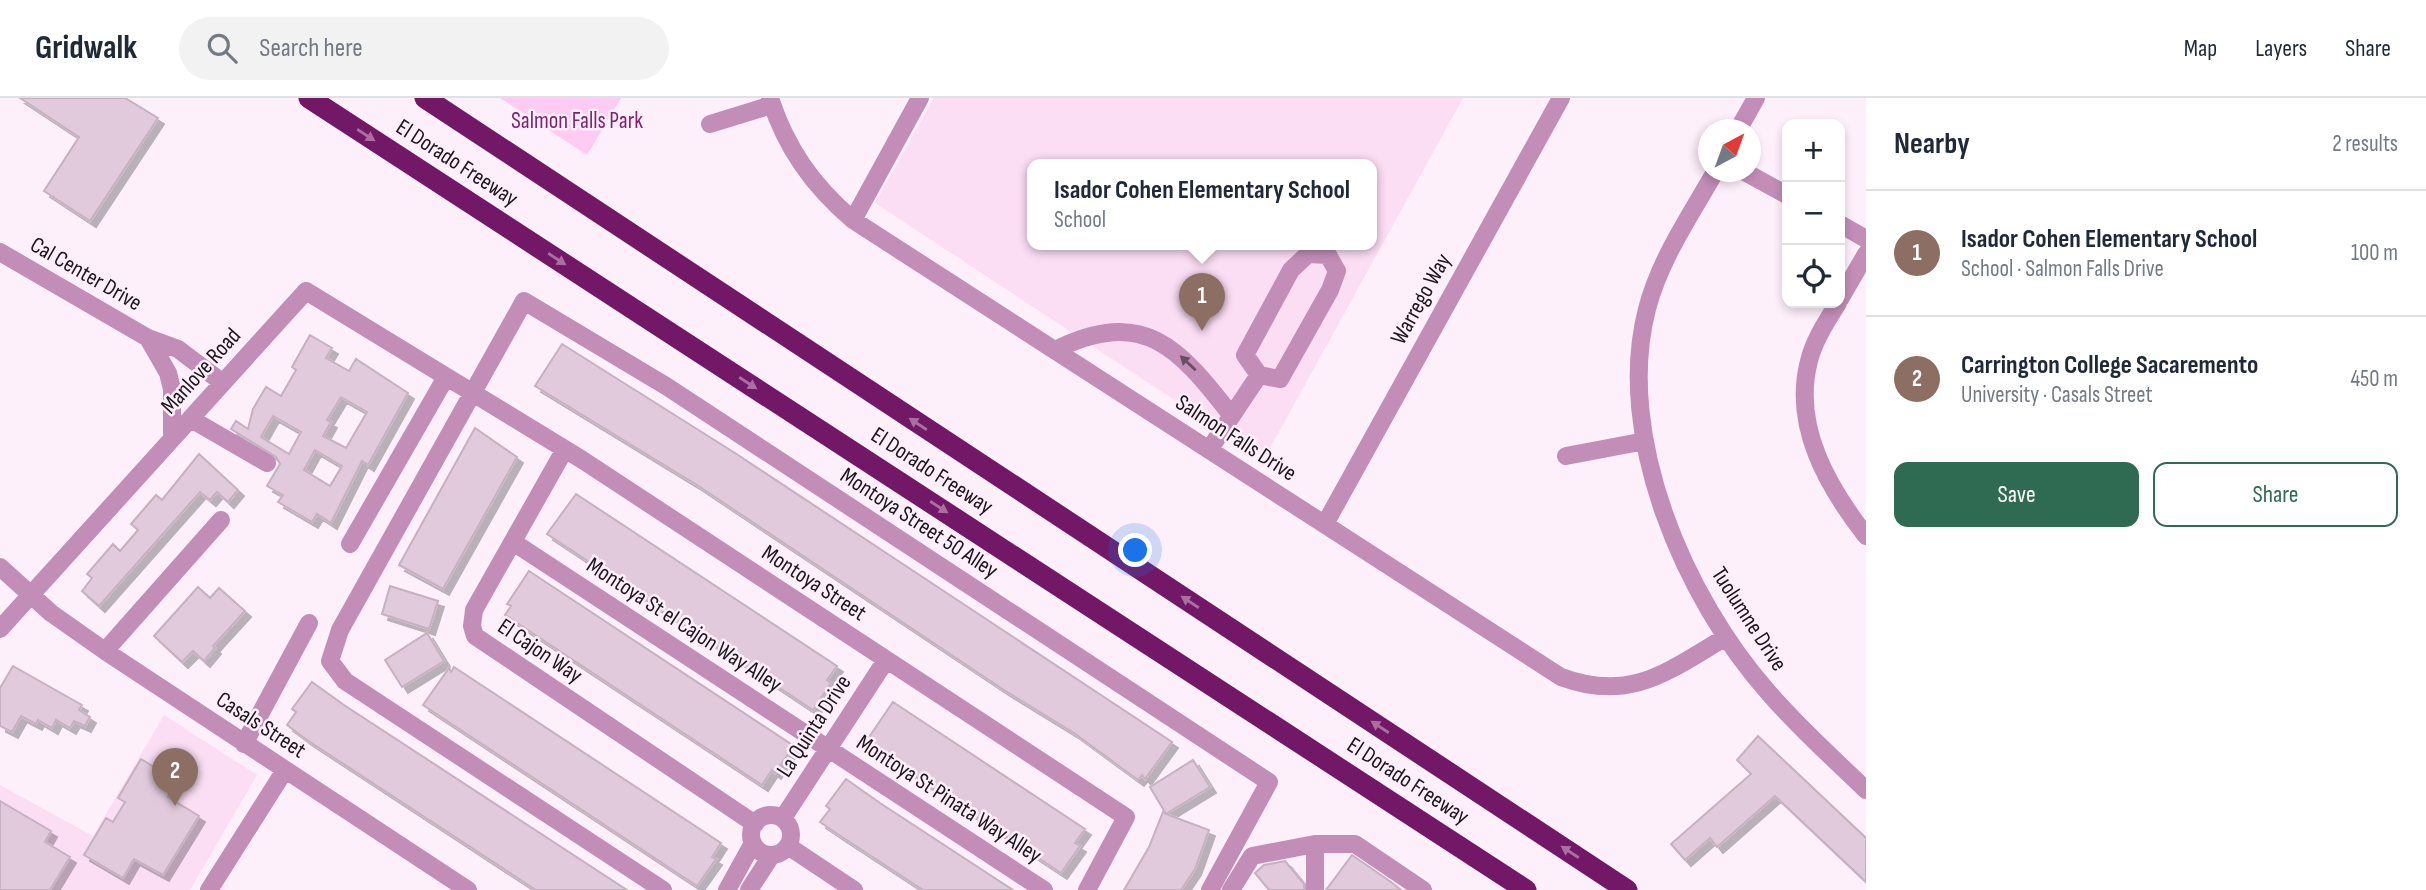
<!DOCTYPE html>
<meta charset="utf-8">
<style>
body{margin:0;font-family:"Sofia Sans Condensed",sans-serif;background:#f2f2f3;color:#1f2937}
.controls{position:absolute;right:21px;top:21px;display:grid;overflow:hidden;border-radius:14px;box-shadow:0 4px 10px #0003}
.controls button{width:63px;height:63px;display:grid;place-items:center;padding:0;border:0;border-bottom:2px solid #e0e1e3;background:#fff;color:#1f2937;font:35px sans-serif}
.compass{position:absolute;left:1698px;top:21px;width:63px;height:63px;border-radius:50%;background:#fff;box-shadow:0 4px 10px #0003;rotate:41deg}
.you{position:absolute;left:1136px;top:453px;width:24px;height:24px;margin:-18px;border:5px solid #fff;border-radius:50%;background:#1a73e8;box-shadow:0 0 0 10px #1a73e833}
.badge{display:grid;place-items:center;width:46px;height:46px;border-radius:50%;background:#2f6a53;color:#fff;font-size:23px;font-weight:700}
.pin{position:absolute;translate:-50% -58px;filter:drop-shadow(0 2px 4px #0008)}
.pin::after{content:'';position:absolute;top:37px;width:24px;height:21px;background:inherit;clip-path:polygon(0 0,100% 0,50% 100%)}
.popup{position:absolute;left:1027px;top:61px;width:350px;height:91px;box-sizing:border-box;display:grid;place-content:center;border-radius:14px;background:#fff;filter:drop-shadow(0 2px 5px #0005);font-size:23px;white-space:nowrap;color:#747a83}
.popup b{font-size:26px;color:#1f2937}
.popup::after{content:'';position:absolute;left:50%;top:100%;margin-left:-14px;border:14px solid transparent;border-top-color:#fff}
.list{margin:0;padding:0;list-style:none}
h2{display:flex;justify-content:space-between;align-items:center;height:91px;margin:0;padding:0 28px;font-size:30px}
h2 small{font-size:23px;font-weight:400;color:#747a83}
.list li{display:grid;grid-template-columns:46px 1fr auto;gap:21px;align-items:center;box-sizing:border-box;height:126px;padding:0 28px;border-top:2px solid #e0e1e3}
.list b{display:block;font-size:26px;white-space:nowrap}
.list p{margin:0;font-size:23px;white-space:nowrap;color:#747a83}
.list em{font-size:23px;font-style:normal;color:#747a83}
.actions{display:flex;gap:14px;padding:21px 28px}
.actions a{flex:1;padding:16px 0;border:2px solid #2f6a53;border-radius:14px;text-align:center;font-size:24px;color:#2f6a53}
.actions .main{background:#2f6a53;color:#fff}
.icon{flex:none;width:38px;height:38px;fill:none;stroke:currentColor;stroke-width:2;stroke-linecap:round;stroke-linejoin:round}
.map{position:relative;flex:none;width:1866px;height:792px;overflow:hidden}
header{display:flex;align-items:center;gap:42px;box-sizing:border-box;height:98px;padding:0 35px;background:#fff;border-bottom:2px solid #e0e1e3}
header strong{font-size:33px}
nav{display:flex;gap:38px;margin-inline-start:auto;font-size:24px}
.search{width:490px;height:63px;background:#f2f2f3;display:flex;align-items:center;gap:18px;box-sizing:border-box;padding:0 24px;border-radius:38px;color:#747a83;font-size:26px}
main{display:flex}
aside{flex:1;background:#fff}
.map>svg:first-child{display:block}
</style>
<header>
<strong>Gridwalk</strong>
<div class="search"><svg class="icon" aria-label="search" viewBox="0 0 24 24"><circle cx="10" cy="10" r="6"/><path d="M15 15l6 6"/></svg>Search here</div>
<nav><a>Map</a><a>Layers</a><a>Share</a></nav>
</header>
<main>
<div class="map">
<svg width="1866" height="792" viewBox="0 0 1866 792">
<defs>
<filter id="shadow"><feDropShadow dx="6" dy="6" stdDeviation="0" flood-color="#0004"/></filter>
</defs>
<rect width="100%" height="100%" fill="#fef0fb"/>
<!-- built -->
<path fill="#fbddf4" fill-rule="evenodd" d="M934 0H1463L1264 361 875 105ZM1032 67H1372V147H1032Z
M164 617 257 677 190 792H0V687L93 738Z"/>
<!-- green -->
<path fill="#ffcbf3" d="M500 0H621L587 57Z"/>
<!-- building -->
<path fill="#e1cadc" stroke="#c6b0c1" stroke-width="2" fill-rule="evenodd" filter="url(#shadow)" d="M20 0H125L158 20 90 123 44 93 79 39Z
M310 237 332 250 326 260 349 273 356 261 408 295 368 367 362 363 331 425 317 416 312 424 278 404 283 397 267 388 280 366 276 359 231 331 236 323 248 331 253 311 266 289 281 298 296 272 292 269ZM341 299 367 314 346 350 323 338 331 324 327 322ZM273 318 301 334 289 356 261 339ZM315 352 342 368 330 388 304 372Z
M562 246 735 355 1172 644 1145 681 1142 677 1138 682 1074 635 1004 592 697 387 535 288Z
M475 330 517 359 443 491 399 467Z
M199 356 238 392 228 404 217 394 210 402 200 394 99 508 82 493 92 480 87 476 113 446 120 453 138 432 131 426 156 397 162 402Z
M576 396 837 568 827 582 831 585 813 612 547 436Z
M529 473 794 648 775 675 772 672 762 687 505 517 511 508 507 506Z
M390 488 438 503 429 531 382 516Z
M198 489 210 500 219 490 245 513 213 548 215 550 204 563 193 553 182 564 154 538Z
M427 535 444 563 402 589 385 562Z
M13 568 82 607 79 612 90 619 85 628 74 623 70 630 56 622 52 630 38 622 36 626 21 618 12 634 0 628V590Z
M454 569 721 745 712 759 716 761 697 788 423 607 449 570 451 574Z
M312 584 344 607 627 792H536L307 642 287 627 296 614 292 611Z
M893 604 1085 731 1075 745 1080 748 1061 775 865 645Z
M1758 638 1866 740V784L1775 698 1717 749 1710 740 1685 762 1671 746 1751 676 1737 662Z
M141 661 177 683 168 699 199 718 163 777 134 761 123 780 84 757 106 720 113 724 125 704 118 700Z
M1193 662 1210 689 1166 716 1209 732 1195 771 1181 792H1124L1149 749 1163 714 1166 716 1150 689Z
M846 681 880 705 1013 792H923L839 737 820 724 830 711 826 708Z
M0 703 51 733 45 744 70 759 50 792H0Z
M1352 757 1391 784 1401 792H1326Z
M1285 763 1304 786V792H1269L1255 775 1264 767Z"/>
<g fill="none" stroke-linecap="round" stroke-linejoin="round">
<!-- minor -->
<path stroke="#c28db7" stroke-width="18" d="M770 0C786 50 813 88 853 122L1561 579C1631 605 1668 573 1726 539
M710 26 772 7
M1738 32 1756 0
M1715 74C1690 118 1660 161 1647 211 1614 338 1685 500 1768 594 1798 629 1833 660 1866 692
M1745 74 1787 97
M853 122 920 0
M1840 126 1866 141
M0 154 148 240 178 251 223 285
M1308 156 1328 157 1337 173 1330 192 1280 281 1259 277 1245 257 1291 172Z
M1840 201 1866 156
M1838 205C1827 223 1814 242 1809 263 1792 328 1828 389 1866 438
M148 240 168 275 172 291V341
M1055 252C1144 208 1179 250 1232 318
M191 321 267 365
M565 351 474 512 472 528 475 538 755 726
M1209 352 1259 277
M1566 358 1645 343
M1325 426 1561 0
M513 444 1044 792
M350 446 446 279
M0 469 51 515 105 553 468 792
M0 531 306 193 581 361 1126 719 1087 792
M105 553 221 422
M244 646 309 525
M751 737a20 20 0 1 1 40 0a20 20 0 1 1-40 0Z
M783 720 886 562
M1315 746H1355L1423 792
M788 748 854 792
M209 792 285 672
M663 792 345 583 330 563 340 532 524 203 666 288 1269 684 1210 792
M727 792 753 745
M749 792 771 758
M1231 792 1252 758 1315 746V792"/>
<!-- highway -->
<path stroke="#721866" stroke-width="21" d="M309 0 1526 792
M425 0 1627 792"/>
</g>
<!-- one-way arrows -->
<defs><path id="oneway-solid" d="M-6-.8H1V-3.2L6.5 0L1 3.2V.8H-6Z" transform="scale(1.75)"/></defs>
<g fill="#aa6ea2">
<use href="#oneway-solid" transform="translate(366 37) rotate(33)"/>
<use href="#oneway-solid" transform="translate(557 161) rotate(33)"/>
<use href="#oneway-solid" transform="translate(748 285) rotate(33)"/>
<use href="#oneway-solid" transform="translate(918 326) rotate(-147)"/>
<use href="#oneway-solid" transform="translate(939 409) rotate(33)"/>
<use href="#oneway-solid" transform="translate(1190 504) rotate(-147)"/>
<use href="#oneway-solid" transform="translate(1380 629) rotate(-147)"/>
<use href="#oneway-solid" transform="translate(1570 754) rotate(-147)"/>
</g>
<use fill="#684c62" href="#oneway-solid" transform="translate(1188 265) rotate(-137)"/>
<g text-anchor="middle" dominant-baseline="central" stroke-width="5" stroke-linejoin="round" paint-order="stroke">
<!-- park labels -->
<g font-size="23" fill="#802174" stroke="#fef0fb">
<text x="577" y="23">Salmon Falls Park</text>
</g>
<!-- street labels -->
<g font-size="23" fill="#1e161d" stroke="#fef0fb">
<text transform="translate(457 65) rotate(33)">El Dorado Freeway</text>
<text transform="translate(86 176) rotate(30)">Cal Center Drive</text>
<text transform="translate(1421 201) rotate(-61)">Warrego Way</text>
<text transform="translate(201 273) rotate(-48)">Manlove Road</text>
<text transform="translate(1236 340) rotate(33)">Salmon Falls Drive</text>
<text transform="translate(932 373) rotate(33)">El Dorado Freeway</text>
<text transform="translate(919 425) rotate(33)">Montoya Street 50 Alley</text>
<text transform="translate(814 485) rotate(33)">Montoya Street</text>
<text transform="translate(1749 521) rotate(57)">Tuolumne Drive</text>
<text transform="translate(684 527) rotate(33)">Montoya St el Cajon Way Alley</text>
<text transform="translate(540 553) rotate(34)">El Cajon Way</text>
<text transform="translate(261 627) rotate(33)">Casals Street</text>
<text transform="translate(814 628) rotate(-57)">La Quinta Drive</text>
<text transform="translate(1408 683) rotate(33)">El Dorado Freeway</text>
<text transform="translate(949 701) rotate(33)">Montoya St Pinata Way Alley</text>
</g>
</g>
</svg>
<div class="controls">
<button>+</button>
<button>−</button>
<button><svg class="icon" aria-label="locate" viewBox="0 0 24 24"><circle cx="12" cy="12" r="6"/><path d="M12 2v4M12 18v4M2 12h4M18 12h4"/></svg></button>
</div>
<svg class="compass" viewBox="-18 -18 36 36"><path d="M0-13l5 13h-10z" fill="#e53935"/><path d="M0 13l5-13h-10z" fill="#747a83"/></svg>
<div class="you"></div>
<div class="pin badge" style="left:1202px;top:233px;background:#8d6e63">1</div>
<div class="popup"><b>Isador Cohen Elementary School</b>School</div>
<div class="pin badge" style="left:175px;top:708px;background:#8d6e63">2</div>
</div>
<aside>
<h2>Nearby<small>2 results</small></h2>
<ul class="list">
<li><span class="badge" style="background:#8d6e63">1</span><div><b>Isador Cohen Elementary School</b><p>School · Salmon Falls Drive</p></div><em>100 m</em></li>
<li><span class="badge" style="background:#8d6e63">2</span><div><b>Carrington College Sacaremento</b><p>University · Casals Street</p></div><em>450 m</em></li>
</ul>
<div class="actions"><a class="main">Save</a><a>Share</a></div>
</aside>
</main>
